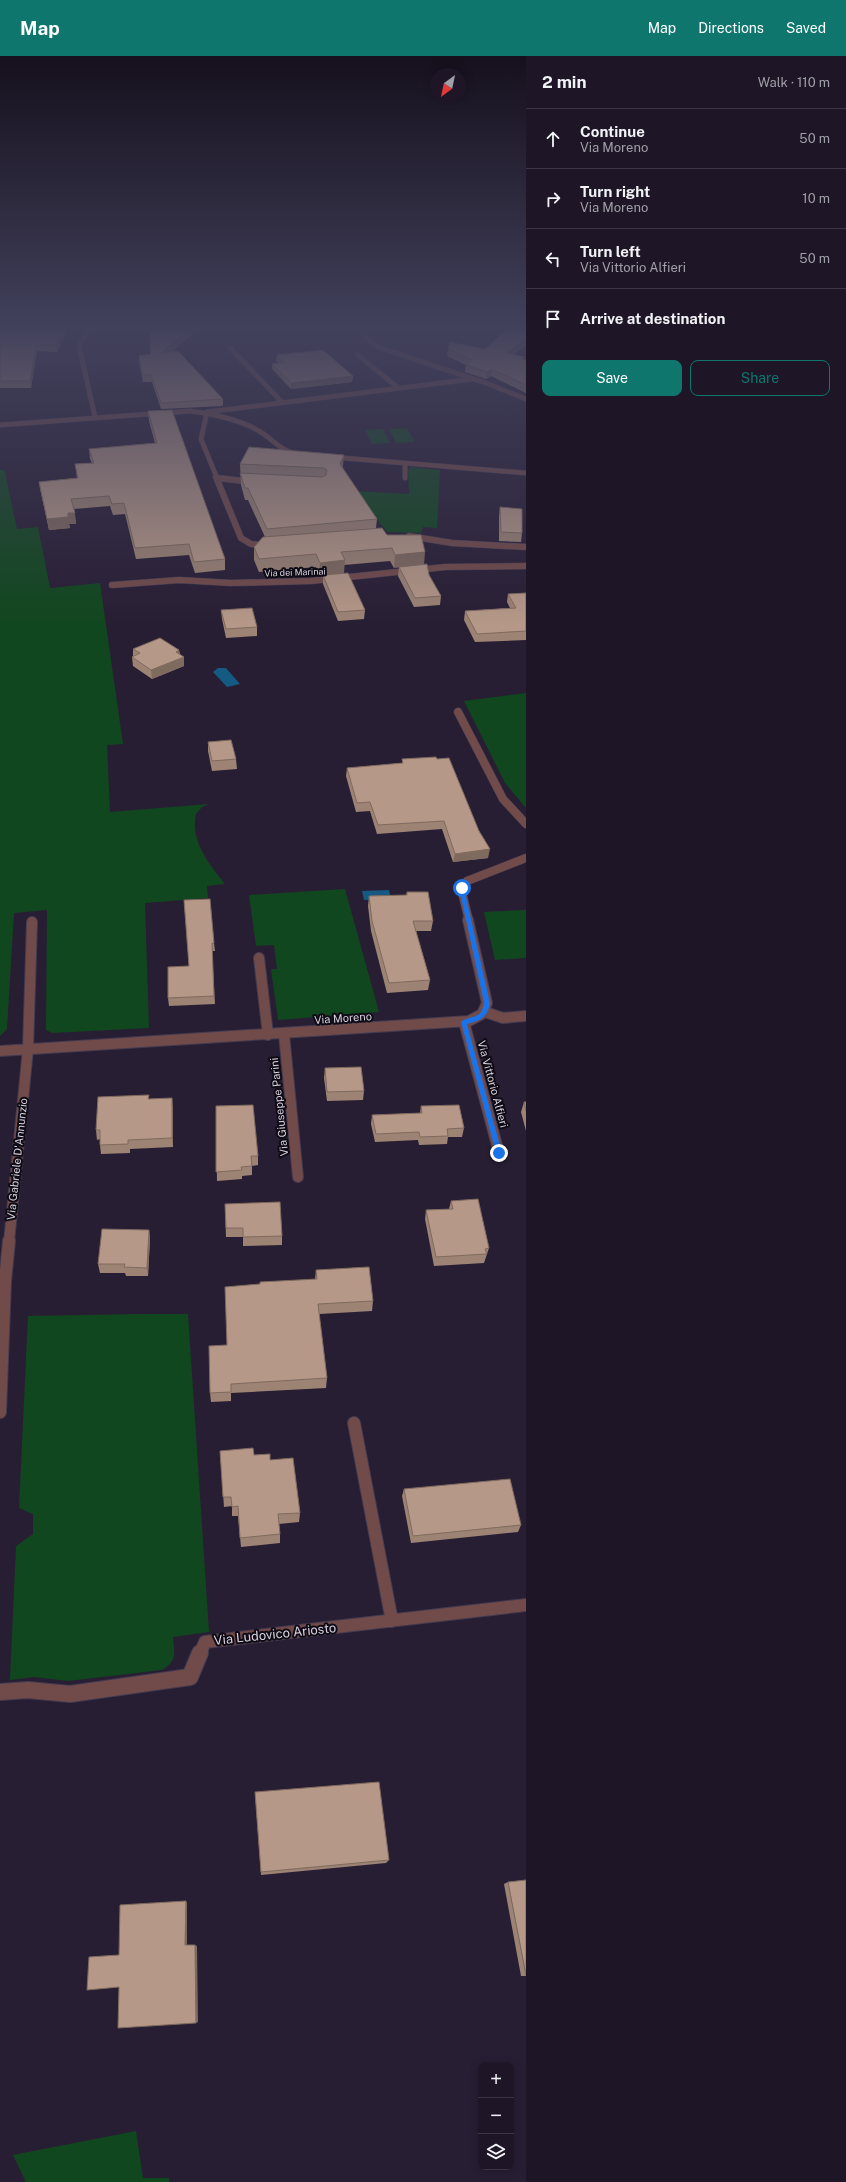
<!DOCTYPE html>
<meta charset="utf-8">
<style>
body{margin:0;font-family:"Public Sans",sans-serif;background:#2b2333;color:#f1f3f6}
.controls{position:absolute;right:12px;bottom:12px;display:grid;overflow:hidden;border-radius:8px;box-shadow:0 2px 10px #0003}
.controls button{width:36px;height:36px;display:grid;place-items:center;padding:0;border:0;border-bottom:1px solid #3c3544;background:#1e1627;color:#f1f3f6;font:20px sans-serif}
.compass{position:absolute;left:430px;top:12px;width:36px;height:36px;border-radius:50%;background:#1e1627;box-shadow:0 2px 10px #0003;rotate:213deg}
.stop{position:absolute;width:12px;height:12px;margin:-9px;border:3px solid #1a73e8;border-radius:50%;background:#fff}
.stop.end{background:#1a73e8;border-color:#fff;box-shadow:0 1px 4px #0008}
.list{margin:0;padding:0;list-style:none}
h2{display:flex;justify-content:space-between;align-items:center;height:52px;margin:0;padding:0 16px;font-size:17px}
h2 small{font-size:13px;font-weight:400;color:#a19fa7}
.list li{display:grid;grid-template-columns:26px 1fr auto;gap:12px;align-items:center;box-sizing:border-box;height:60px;padding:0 16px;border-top:1px solid #3c3544}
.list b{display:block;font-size:15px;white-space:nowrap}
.list p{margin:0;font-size:13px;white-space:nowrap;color:#a19fa7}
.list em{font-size:13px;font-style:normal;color:#a19fa7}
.actions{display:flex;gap:8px;padding:12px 16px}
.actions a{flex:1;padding:9px 0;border:1px solid #0f766e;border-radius:8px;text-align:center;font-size:14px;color:#0f766e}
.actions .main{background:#0f766e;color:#fff}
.icon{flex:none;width:22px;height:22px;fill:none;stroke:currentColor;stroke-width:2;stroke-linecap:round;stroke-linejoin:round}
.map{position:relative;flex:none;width:526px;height:2126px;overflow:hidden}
header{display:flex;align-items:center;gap:24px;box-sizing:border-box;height:56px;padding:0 20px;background:#0f766e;color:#fff}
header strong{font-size:19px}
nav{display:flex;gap:22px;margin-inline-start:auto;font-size:14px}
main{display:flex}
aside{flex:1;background:#1e1627}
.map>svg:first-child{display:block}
</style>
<header>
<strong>Map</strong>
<nav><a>Map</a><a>Directions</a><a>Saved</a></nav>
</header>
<main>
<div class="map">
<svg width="526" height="2126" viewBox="0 0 526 2126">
<rect width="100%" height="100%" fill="#281e34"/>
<!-- green -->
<path fill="#11471e" d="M407 372 415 386 396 387 389 373Z
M383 373 390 387 372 388 365 374Z
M411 411 440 414 437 472 423 471 421 477 387 476 354 435 409 438 408 414Z
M0 414H4L5 416 17 473 38 471 50 532 100 527 123 688 107 689 110 756 209 748 202 751 196 758C190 785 209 808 225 828L207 830 208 842 145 847 149 972 52 977 46 974 47 854 14 857 7 973 0 980Z
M526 637V752L505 727 464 645Z
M345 833 379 956 278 964 271 913H277L274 889 256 890 249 839Z
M526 854V902L495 904 484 856Z
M138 1258H188L209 1576 173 1581C174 1598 178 1604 162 1614L68 1625 34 1621 10 1624 16 1490 33 1478V1458L19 1452 28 1260Z
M136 2075 143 2122H169V2126H26L13 2099Z"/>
<!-- water -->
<path fill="#155a83" d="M218 612H226L240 628 227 631 213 616Z
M389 834 391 843 364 844 362 835Z"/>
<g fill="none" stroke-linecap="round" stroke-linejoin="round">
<defs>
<path id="service-far2" d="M54 271H80L87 274 79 290 95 361
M207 356 201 383 217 422
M405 407V422"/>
<path id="service-far1" d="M216 421 241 482 251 488 269 490
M217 422 253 426
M409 480 452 487 526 491"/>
<path id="service" d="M458 656 503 743 526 768"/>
<path id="minor-far5" d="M361 270 367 283 378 291 486 327 526 343
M230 292 281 345
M358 299 397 331
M207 356 473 323
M0 369 190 355C213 358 239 363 259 375 272 382 278 393 293 397
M331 401 526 417"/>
<path id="minor-far4" d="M112 529 179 524 231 527 311 525 445 511 526 510"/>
<path id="minor-far3" d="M469 865 461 832 467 825 526 802"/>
<path id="minor-far2" d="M259 902 268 979
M485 956 503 962 526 960
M464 966 499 1097
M284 978 298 1121
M0 995 469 965 482 958 487 947 468 864
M9 1186 28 993 32 866"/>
<path id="minor-far1" d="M0 1356 5 1225 9 1185
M354 1367 392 1565
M200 1598 205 1586 526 1549"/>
<path id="minor" d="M0 1636 28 1634 70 1638 190 1621 200 1597"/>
</defs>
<!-- service-far2 casing -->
<use href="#service-far2" stroke="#443b50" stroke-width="5.5"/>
<!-- service-far1 casing -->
<use href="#service-far1" stroke="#443b50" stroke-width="7"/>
<!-- service casing -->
<use href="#service" stroke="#443b50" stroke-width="9"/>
<!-- minor-far5 casing -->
<use href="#minor-far5" stroke="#443b50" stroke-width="5.5"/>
<!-- minor-far4 casing -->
<use href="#minor-far4" stroke="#443b50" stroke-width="7"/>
<!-- minor-far3 casing -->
<use href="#minor-far3" stroke="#443b50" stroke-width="9"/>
<!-- minor-far2 casing -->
<use href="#minor-far2" stroke="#443b50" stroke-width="12"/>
<!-- minor-far1 casing -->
<use href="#minor-far1" stroke="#443b50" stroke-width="14"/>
<!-- minor casing -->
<use href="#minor" stroke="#443b50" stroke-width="18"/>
<!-- service-far2 -->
<use href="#service-far2" stroke="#714b4a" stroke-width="4.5"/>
<!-- service-far1 -->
<use href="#service-far1" stroke="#714b4a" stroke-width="6"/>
<!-- service -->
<use href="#service" stroke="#714b4a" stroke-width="8"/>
<!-- minor-far5 -->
<use href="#minor-far5" stroke="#714b4a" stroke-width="4.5"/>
<!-- minor-far4 -->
<use href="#minor-far4" stroke="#714b4a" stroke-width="6"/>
<!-- minor-far3 -->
<use href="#minor-far3" stroke="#714b4a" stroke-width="8"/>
<!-- minor-far2 -->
<use href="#minor-far2" stroke="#714b4a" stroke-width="10"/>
<!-- minor-far1 -->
<use href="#minor-far1" stroke="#714b4a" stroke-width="12"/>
<!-- minor -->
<use href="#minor" stroke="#714b4a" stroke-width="16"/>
</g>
<!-- wall -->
<path fill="#9c8374" d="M0 270H66L67 275 57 296 37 295 31 332H0Z
M149 270H202L171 296 223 343V350L161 353 152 326H143L139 306V300L151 298Z
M417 270H462L461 273Z
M526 270V290L513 298 526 304V337L491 320 486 323 465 316 466 309 447 300 448 293H485Z
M277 299 353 320 352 326 291 333 272 313V308L279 307 276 305Z
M148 355 225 503V514L195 517 189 499 136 503 125 458 113 459 110 450 74 453 76 468H69L70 472 49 474 41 437 39 426 77 422 75 408 92 407 90 403 89 393 155 387 149 365Z
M240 408 343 411 342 412 377 463 376 472 387 479H421L394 512 390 505 344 509V517L365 554 364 563 338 565 323 528V519L319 520 316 511 259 516 254 504V491L265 481 248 444H245L241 429Z
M500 451 522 477 521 486 499 485V460Z
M399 511 429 519 441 540 440 549 414 551 398 520Z
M526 537V584L475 586 464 564 465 555 510 552 507 546 508 538Z
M221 554 257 571V580L226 582 222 563Z
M133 593 179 594 180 598 184 610 152 623 133 610 132 601 133 600Z
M208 686 236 703 237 713 212 715 208 695Z
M402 703H437L488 802 453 806 442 773 377 778 370 755 356 756 346 720 347 712 402 707Z
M407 836 433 865 431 875H416L430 924 428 934 387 937 371 875 368 850 369 840 406 839Z
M184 844 214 887 215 895H212L215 948 169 950 168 942 189 910Z
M325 1012 364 1035 363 1044 327 1045 324 1022Z
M149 1039V1043L173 1051V1091L130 1093V1097L101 1098 100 1089V1083L97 1084 96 1074Z
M524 1046H526V1075L521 1056Z
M216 1050 258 1100V1109L252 1110V1119L242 1120V1123L217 1125Z
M421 1050 464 1072 462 1081H448L447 1088 419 1089 418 1084 375 1086 371 1068 372 1059 420 1057Z
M451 1145 489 1192 484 1207 434 1210 425 1163 426 1154 449 1153Z
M225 1148 282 1180V1189L243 1190V1181H226Z
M149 1174 150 1183 148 1220H126L125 1217H100L98 1208Z
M316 1214 373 1245 372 1255 319 1258 327 1322 326 1332 231 1337V1345L211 1346 210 1337 227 1289 260 1228 315 1223Z
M220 1395 254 1399 270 1404 300 1457 299 1466 279 1468 280 1478V1487L241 1491 238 1460H232V1450L224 1451Z
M404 1433 521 1469 518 1476 411 1487 402 1440Z
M255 1736 389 1804 386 1807 261 1819Z
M508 1826 526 1920H521L504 1828Z"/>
<!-- shaded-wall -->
<path fill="#7f6a5e" d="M66 270 67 275 57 296 56 289Z
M194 270H202L162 304 161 297Z
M526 283V290L505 304 506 297Z
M36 289 37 295 31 332 30 325Z
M492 313 491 320 486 323 487 316Z
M353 320 352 326 291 333V327Z
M344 399 343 411 339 420 340 408Z
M68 457H75L76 468H69L70 472 49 474 47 463Z
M425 496 424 509 394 512 395 499Z
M345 504 344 517 319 520 320 507Z
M179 594 180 602 184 601V610L152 623 151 614 176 596Z
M490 793 488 802 453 806 455 798Z
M172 1042 173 1051V1091L172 1082Z
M149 1174 150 1183 148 1220 147 1212Z
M186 1845 187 1847V1890L185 1889Z
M195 1889 197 1890 198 1966 196 1967Z"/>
<!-- building -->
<path fill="#b59887" stroke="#7f6a5e" d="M0 270H66L56 289H36L30 325H0Z
M149 270H194L161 297 178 295 223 343 161 347 151 319H143L139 300 151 298Z
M508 270H526V283L506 297 525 301 522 303 526 304V329L492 313 487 316 466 309 472 304 448 293 450 286 485 293 503 277Z
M323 294 353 320 291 327 272 308 284 306 277 299Z
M172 354 225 503 194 506 189 488 135 492 124 447 112 448 109 440 71 443 75 457H68V461L47 463 39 426 78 422 75 408 94 407 89 393 157 387 148 355Z
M249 391 344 399 340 408 377 463 267 473 248 432H245L240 417 322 421 326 419 327 414 323 412 240 408Z
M500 451 522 453V477L501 476Z
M382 472 387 479H421L425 496 395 499 392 492 341 496 345 504 320 507 316 498 259 503 254 491 263 481Z
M427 508 429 519 441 540 415 542 399 511Z
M348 517 365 554 338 556 323 519Z
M526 537V575L477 578 465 555 516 552 508 538Z
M252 552 257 571 226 573 221 554Z
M160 582 179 594 176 596 184 601 151 614 132 601 140 597 133 593Z
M231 684 236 703 212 705 208 686Z
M436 701 437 703 449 702 479 775 490 793 455 798 444 765 378 769 370 746 357 747 347 712 403 707 402 703Z
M407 836H428L433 865H413L430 924 389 927 372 865 369 840 407 839Z
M210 843 214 887H212L214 940 168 942V911L189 910 184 844Z
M361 1011 364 1035 327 1036 325 1012Z
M149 1039 148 1043 172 1042V1082L128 1084V1088L100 1089V1074H96L98 1041Z
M524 1046H526V1055Z
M253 1049 258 1100H251L252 1110 241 1111 242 1114 216 1116V1050Z
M459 1049 464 1072 447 1073 448 1080 420 1081 419 1076 376 1078 372 1059 422 1057 421 1050Z
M478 1143 489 1192 485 1193 487 1198 436 1201 426 1154 453 1153 451 1145Z
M280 1146 282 1180 243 1181V1172H226L225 1148Z
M102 1173 149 1174 147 1212 124 1211 125 1208H98Z
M369 1211 373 1245 318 1248 327 1322 231 1328V1336L210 1337 209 1290 227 1289 225 1231 260 1228V1226L317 1223 316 1214Z
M253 1392 254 1399 270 1398V1404L293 1402 300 1457 278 1458 280 1478 240 1482 238 1450 232 1451 231 1441H223L220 1395Z
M510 1423 521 1469 413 1480 404 1433Z
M379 1726 389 1804 261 1816 255 1736Z
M526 1824V1919L508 1826Z
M186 1845 185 1889H195L196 1967 118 1972 119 1931 87 1934 89 1901 119 1899 120 1849Z"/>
<!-- sky -->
<linearGradient id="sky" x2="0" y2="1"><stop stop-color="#16101d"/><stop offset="0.48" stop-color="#42415c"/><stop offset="1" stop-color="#42415c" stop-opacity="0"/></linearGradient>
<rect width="526" height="568" fill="url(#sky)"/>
<!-- route -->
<path fill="#1a73e8" d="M462 830 464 832 490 947C488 961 480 965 467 968L502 1097 499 1099 496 1097 461 966C471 958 481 965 484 947L459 832Z"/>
<g text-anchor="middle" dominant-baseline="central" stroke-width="4" stroke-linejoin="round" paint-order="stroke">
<!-- far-street labels -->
<g font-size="9" fill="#d7d1e0" stroke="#0f0b14">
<text transform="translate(295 516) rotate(-2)">Via dei Marinai</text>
</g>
<!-- street labels -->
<g font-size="11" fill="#d7d1e0" stroke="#0f0b14">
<text transform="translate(343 962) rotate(-4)">Via Moreno</text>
<text transform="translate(493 1028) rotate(75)">Via Vittorio Alfieri</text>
<text transform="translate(279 1051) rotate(-96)">Via Giuseppe Parini</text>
<text transform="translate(17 1103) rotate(-84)">Via Gabriele D'Annunzio</text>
</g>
<!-- near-street labels -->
<g font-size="13" fill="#d7d1e0" stroke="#0f0b14">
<text transform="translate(275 1578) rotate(-6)">Via Ludovico Ariosto</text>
</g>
</g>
</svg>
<div class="controls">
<button>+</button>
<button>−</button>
<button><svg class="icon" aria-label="layers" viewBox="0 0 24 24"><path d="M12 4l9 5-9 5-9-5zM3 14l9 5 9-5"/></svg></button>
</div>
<svg class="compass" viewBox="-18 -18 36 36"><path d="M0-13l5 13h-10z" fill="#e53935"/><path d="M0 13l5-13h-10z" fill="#a19fa7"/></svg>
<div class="stop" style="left:462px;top:832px"></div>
<div class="stop end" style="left:499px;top:1097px"></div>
</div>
<aside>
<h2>2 min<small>Walk · 110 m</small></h2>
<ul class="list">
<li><svg class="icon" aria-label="ahead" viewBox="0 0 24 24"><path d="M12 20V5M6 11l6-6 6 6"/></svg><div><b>Continue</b><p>Via Moreno</p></div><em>50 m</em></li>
<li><svg class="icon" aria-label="right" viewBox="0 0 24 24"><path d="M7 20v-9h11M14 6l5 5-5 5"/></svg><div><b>Turn right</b><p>Via Moreno</p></div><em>10 m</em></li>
<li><svg class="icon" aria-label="left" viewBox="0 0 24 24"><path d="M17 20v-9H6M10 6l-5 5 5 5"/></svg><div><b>Turn left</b><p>Via Vittorio Alfieri</p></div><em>50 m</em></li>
<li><svg class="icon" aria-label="arrive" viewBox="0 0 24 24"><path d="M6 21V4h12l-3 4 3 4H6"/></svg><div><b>Arrive at destination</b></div></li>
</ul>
<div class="actions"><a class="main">Save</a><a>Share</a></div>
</aside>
</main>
